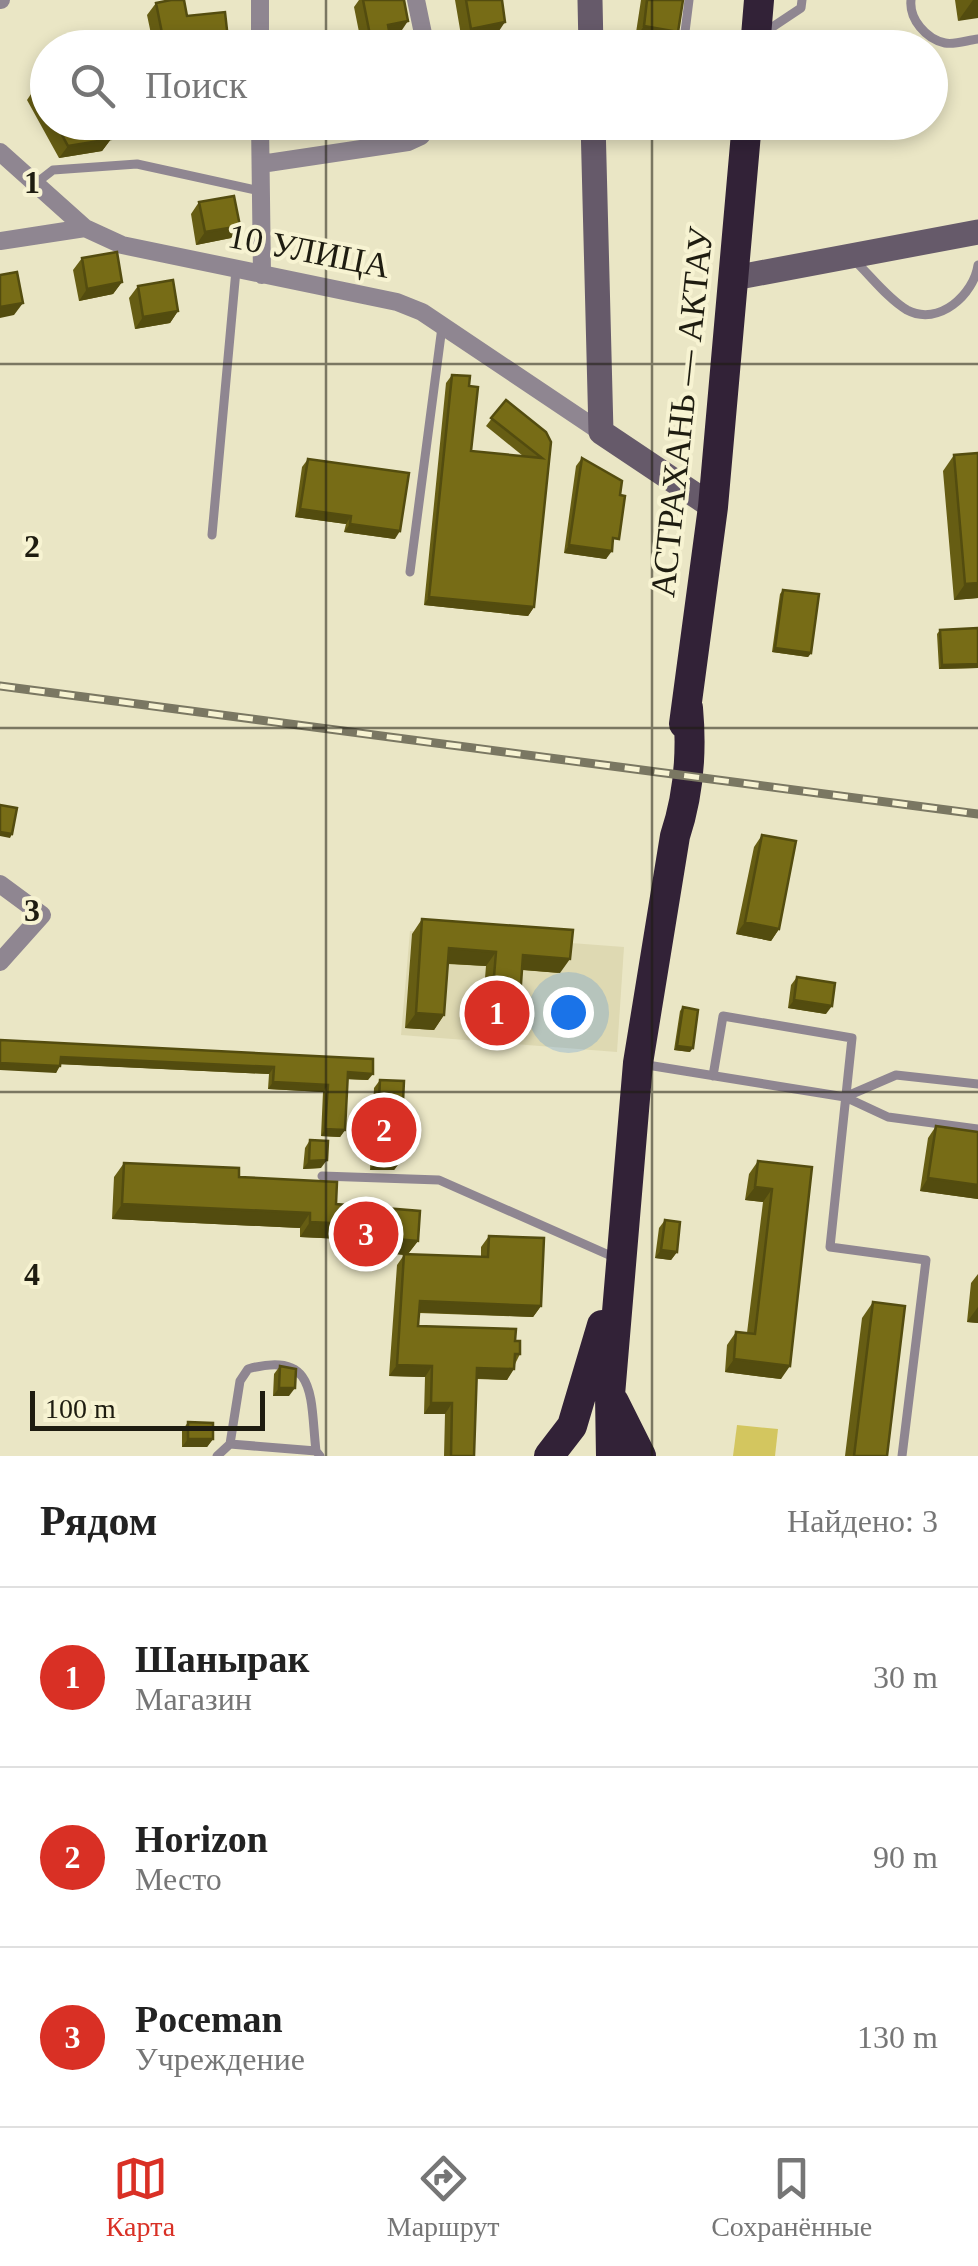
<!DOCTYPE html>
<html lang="ru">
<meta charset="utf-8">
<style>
body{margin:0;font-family:"Times New Roman",serif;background:#f2f2f2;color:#222}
.scale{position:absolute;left:30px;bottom:25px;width:235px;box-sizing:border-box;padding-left:10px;border:5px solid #1e1c10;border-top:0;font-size:28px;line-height:35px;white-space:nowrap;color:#1e1c10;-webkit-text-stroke:8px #f7f3d2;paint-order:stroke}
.you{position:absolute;left:568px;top:1012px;width:35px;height:35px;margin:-25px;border:8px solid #fff;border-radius:50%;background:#1a73e8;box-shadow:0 0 0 15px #1a73e833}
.badge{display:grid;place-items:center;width:65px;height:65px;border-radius:50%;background:#d93025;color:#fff;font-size:32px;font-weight:700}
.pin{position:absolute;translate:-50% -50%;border:5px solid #fff;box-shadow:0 2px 10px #0006}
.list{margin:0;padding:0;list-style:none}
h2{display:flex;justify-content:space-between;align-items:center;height:130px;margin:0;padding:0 40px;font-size:42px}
h2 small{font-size:32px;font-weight:400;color:#767676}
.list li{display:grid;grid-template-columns:65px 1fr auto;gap:30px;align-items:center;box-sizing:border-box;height:180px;padding:0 40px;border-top:2px solid #e0e0e0}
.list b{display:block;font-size:38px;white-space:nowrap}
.list p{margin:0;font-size:32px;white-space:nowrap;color:#767676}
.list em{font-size:32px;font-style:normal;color:#767676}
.icon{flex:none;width:55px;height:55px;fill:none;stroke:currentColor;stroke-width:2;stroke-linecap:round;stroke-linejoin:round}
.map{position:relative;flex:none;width:978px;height:1456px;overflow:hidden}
.search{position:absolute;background:#fff;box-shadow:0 5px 15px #0003;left:30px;right:30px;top:30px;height:110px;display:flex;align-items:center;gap:25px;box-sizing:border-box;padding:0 35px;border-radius:55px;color:#767676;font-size:38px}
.sheet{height:670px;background:#fff}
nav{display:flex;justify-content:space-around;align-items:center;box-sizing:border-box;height:140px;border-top:2px solid #e0e0e0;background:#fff;font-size:28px;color:#767676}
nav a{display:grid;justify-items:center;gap:5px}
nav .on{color:#d93025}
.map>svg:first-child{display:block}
</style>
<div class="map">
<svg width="978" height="1456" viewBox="0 0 978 1456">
<rect width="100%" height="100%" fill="#eae6c5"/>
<!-- built -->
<path fill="#ded9b2" d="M410 931 624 947 617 1052 401 1035Z"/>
<!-- green -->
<path fill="#d3c65f" d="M737 1425 778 1429 775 1456H733Z"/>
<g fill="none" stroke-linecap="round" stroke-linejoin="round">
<!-- lane -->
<path stroke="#8f8691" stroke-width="9" d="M911 0C909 19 926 39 945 43 955 45 968 40 978 39
M762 34 801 8 802 0
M683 48 689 0
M431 125 466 122
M35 184 53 170 137 164 260 191
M854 260C870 275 888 299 907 310 939 327 974 294 978 265
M212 535 236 270
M410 572 442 327
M641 1064 845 1097 888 1117 978 1129
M713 1076 723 1016 852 1038 830 1247 926 1260 902 1456
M845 1097 896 1075 978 1084
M322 1176 439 1180 618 1259
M230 1444 240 1381 248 1369C318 1349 310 1399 316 1451
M217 1456 230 1444 316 1451 320 1456"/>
<!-- street -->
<path stroke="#8f8691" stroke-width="18" d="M0 0H1
M260 0V48
M416 0 426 48
M260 122 262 275
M0 152 85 228 122 245 397 302 422 312 601 432
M261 164 408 142 421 136 432 122
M0 241 85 228
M0 884 42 915 0 962"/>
<!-- secondary -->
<path stroke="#665a6a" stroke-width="25" d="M590 0 591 48
M593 122 601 432 713 507
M734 278 978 232"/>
<!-- highway -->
<path stroke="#322237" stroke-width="30" d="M755 48 759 0
M684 724 713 507 747 122
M614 1402 641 1456
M549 1456 572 1426 602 1325
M611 1456 610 1395 638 1063 675 836C689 794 692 752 688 708"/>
<defs>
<path id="rail" d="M0 686 978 814"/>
</defs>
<!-- rail casing -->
<use href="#rail" stroke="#7a7762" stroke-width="9"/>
<!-- rail -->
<use href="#rail" stroke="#f7f3d2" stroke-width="5" stroke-dasharray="15" stroke-linecap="butt"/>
</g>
<!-- wall -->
<path fill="#665d13" d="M359 0H404L400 33 390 35 392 48H344L346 45 361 42 354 7Z
M455 0H502L497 34 462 41Z
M641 0H683L678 32 669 44 635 39Z
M955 0H978L958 21Z
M156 3 187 16 229 48H154L147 15Z
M48 81V122H108L111 139 102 151 59 158 27 100 35 88Z
M199 202 240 226 231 238 196 245 191 214Z
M82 258 122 282 113 294 79 301 73 270Z
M138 286 178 311 170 323 135 329 129 298Z
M452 375 469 386 471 451 523 456 486 426 506 400 546 432 534 607 528 616 424 605 446 383Z
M954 455 978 598 954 600 943 471Z
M582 458 613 547 606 559 564 553 576 466Z
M308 459 395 539 344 532 346 524 295 517 302 467Z
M783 590 811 653 808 657 772 652 780 594Z
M978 628V668L939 669 937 634 940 630Z
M762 835 779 929 771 941 736 934 754 847Z
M422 919 560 973 522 970 518 1027 508 1042 480 1039 486 966 448 964 444 1015 434 1030 405 1028 412 934Z
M797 977 826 1014 788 1008 791 985Z
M683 1007 690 1052 674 1050 680 1011Z
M0 1040 373 1059 368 1080 348 1079 345 1130 340 1137 321 1136 323 1092 268 1089 269 1074 60 1064 56 1073Z
M380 1080 400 1162 394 1170H370L374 1088Z
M936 1126 978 1132V1199L920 1191 928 1138Z
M310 1140 321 1168 303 1169 305 1148Z
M758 1161 812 1167 781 1379 725 1372 727 1345 736 1332 747 1333 763 1202 745 1200 749 1174Z
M124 1163 239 1177 336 1204 418 1241 408 1254 481 1257V1247L489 1236 541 1306 533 1317 419 1313 418 1326 515 1341 520 1354 507 1380 477 1379 474 1456H444L445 1414H424L425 1377 389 1376 397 1265 404 1255 341 1249 342 1239 300 1237V1228L112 1219 114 1177Z
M665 1220 677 1252 671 1260 655 1258 659 1228Z
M978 1274V1323L967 1322 971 1283Z
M873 1302 887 1456H845L862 1318Z
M280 1366 289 1396H273L274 1374Z
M188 1422 213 1439 207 1447H182V1431Z"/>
<!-- shaded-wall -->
<path fill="#534c0f" d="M973 0H978V18L958 21Z
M408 21 400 33 379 37 388 25Z
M505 22 497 34 462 41 471 29Z
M644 26 678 32 669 44 635 39Z
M111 139 102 151 59 158 68 146Z
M240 226 231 238 196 245 205 232Z
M122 282 113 294 79 301 87 289Z
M23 303 14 315 0 318V307Z
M178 311 170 323 135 329 143 317Z
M300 509 351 516 346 524 295 517Z
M350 524 400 531 395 539 344 532Z
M569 545 612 551 606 559 564 553Z
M978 583V598L954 600 965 584Z
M429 597 534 607 528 616 424 605Z
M775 648 811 653 808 657 772 652Z
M978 664V668L939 669 942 665Z
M0 832 12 834 10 838 0 836Z
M745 922 779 929 771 941 736 934Z
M449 948 496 952 486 966 439 963Z
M523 955 570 959 560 973 513 969Z
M794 1000 832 1006 826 1014 788 1008Z
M416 1013 444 1015 434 1030 405 1028Z
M490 1025 518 1027 508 1042 480 1039Z
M677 1046 693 1048 690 1052 674 1050Z
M61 1057 274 1067 269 1074 56 1064Z
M0 1063 60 1066 56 1073 0 1070Z
M348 1072 373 1074 368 1080 344 1079Z
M273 1082 328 1085 323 1092 268 1089Z
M325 1129 345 1130 340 1137 321 1136Z
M327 1160 321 1168 303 1169 309 1161Z
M376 1161 400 1162 394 1170H370Z
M928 1178 978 1185V1199L920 1191Z
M755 1187 772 1189 763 1202 745 1200Z
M122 1204 310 1213 300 1228 112 1219Z
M310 1222 352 1224 342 1239 300 1237Z
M351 1235 418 1241 407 1255 341 1249Z
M661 1250 677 1252 671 1260 655 1258Z
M420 1301 541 1306 533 1317 412 1312Z
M978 1307V1323L967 1322Z
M734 1359 790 1366 781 1379 725 1372Z
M397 1365 432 1366 425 1377 389 1376Z
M477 1368 514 1369 507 1380 469 1378Z
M279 1388H295L289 1396H273Z
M431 1403H452L445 1414H424Z
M188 1439H213L207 1447H182Z"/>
<!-- building -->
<path fill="#776c16" stroke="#534c0f" stroke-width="2.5" d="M171 0H184L187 16 225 12 229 48H165L156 3Z
M363 0H404L408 21 388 25 392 48H347L346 45 371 40Z
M466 0H502L505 22 471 29Z
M647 0H683L678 32 644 26Z
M48 81V110L35 88Z
M55 122H108L111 139 68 146Z
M234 196 240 226 205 232 199 202Z
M117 252 122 282 87 289 82 258Z
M17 272 23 303 0 307V275Z
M173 280 178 311 143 317 138 286Z
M452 375 470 376 469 386 478 387 471 451 542 458 491 418 506 400 546 432 551 442 534 607 429 597Z
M978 453V583L965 584 954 455Z
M582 458 622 481 620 495 625 496 619 539 613 538 612 551 569 545Z
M308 459 409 473 400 531 350 524 351 516 300 509Z
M783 590 819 594 811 653 775 648Z
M978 628V664L942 665 940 630Z
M0 805 17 808 12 834 0 832Z
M762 835 796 841 779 929 745 922Z
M422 919 573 930 570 959 523 955 518 1027 490 1025 496 952 449 948 444 1015 416 1013Z
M797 977 835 983 832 1006 794 1000Z
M683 1007 698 1010 693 1048 677 1046Z
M0 1040 373 1059V1074L348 1072 345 1130 325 1129 328 1085 273 1082 274 1067 61 1057 60 1066 0 1063Z
M380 1080 404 1081 400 1162 376 1161Z
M936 1126 978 1132V1185L928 1178Z
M310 1140 328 1141 327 1160 309 1161Z
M758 1161 812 1167 790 1366 734 1359 736 1332 755 1334 772 1189 755 1187Z
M124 1163 239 1168V1177L337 1182 336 1204 420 1211 418 1241 351 1235 352 1224 310 1222V1213L122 1204Z
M665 1220 680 1222 677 1252 661 1250Z
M489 1236 544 1238 541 1306 420 1301 418 1326 516 1329 515 1341H520V1354H515L514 1369 477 1368 474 1456H451L452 1403H431L432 1366 397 1365 404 1254 488 1257Z
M873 1302 905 1306 887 1456H854Z
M280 1366 296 1369 295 1388H279Z
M188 1422 213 1423V1439H188Z"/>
<!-- grid -->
<path fill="none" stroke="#1e1c10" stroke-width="2.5" stroke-opacity="0.55" d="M326 0V48M652 0V48M326 122V1456M652 122V1456M0 364H978M0 728H978M0 1092H978"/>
<g text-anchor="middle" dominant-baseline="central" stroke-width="8" stroke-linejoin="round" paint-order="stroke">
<!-- street labels -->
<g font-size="35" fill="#1e1c10" stroke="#f7f3d2">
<text transform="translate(309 251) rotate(11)">10 УЛИЦА</text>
<text transform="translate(682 412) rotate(-84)">АСТРАХАНЬ — АКТАУ</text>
</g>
</g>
<g font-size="32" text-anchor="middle" font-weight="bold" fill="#1e1c10" stroke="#f7f3d2" stroke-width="8" stroke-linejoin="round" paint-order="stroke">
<text x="32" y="193">1</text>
<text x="32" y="557">2</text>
<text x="32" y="921">3</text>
<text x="32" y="1285">4</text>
</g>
</svg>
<div class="scale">100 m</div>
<div class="you"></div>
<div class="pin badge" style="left:497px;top:1013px">1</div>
<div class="pin badge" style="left:384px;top:1130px">2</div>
<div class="pin badge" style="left:366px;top:1234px">3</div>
<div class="search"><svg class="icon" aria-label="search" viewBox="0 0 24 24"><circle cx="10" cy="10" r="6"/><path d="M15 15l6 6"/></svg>Поиск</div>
</div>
<section class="sheet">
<h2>Рядом<small>Найдено: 3</small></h2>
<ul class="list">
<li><span class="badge">1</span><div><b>Шанырак</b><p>Магазин</p></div><em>30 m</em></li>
<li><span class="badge">2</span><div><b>Horizon</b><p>Место</p></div><em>90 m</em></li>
<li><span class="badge">3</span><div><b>Poceman</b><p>Учреждение</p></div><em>130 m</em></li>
</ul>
</section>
<nav>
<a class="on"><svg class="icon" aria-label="map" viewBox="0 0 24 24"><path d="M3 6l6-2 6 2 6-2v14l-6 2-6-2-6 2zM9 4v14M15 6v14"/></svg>Карта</a>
<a><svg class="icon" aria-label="directions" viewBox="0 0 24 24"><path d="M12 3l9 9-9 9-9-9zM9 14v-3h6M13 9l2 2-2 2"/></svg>Маршрут</a>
<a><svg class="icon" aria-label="saved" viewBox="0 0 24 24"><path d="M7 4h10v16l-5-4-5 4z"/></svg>Сохранённые</a>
</nav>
